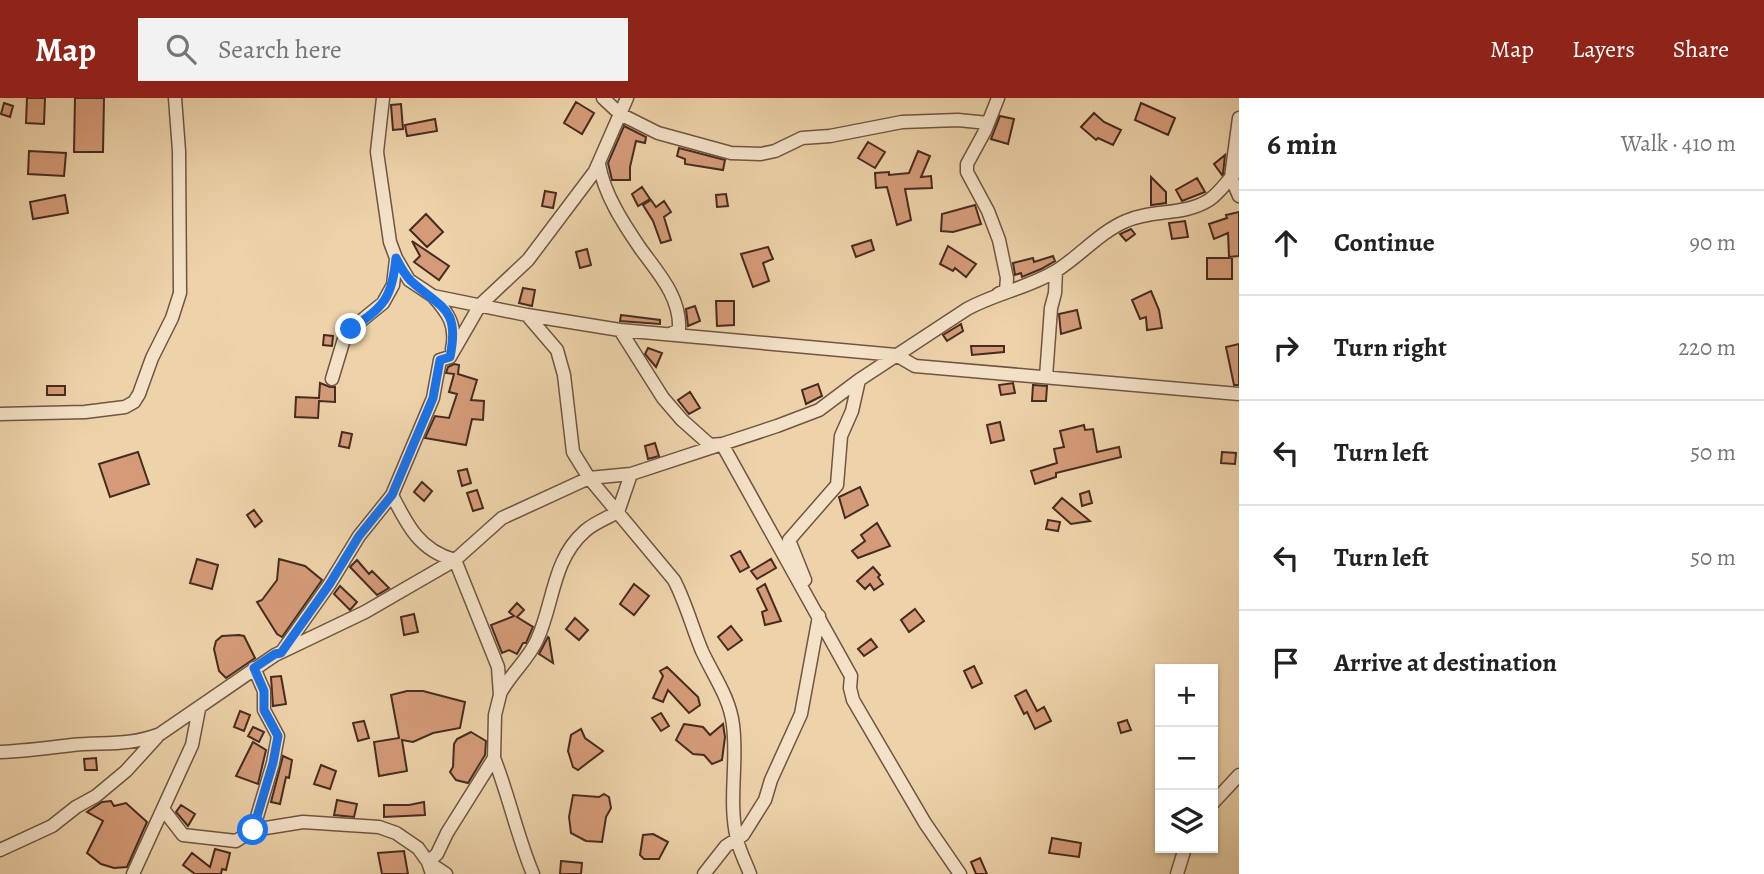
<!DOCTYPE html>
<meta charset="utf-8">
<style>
body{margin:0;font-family:Alegreya,serif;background:#f2f2f2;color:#222}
.controls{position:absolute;right:21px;bottom:21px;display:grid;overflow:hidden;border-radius:0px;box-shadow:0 2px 5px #0004}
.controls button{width:63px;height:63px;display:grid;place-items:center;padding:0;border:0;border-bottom:2px solid #e0e0e0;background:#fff;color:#222;font:35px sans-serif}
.stop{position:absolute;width:21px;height:21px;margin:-16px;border:5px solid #1a73e8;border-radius:50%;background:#fff}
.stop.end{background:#1a73e8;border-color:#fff;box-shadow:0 2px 7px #0008}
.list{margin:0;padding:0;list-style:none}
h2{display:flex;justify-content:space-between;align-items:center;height:91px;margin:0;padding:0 28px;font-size:30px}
h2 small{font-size:23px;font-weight:400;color:#767676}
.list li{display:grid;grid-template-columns:46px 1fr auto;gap:21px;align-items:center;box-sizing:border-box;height:105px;padding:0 28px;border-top:2px solid #e0e0e0}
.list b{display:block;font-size:26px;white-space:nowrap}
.list em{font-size:23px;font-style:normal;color:#767676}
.icon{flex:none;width:38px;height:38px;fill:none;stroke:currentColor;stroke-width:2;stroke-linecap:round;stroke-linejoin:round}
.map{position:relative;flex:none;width:1239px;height:776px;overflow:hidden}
header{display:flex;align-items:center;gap:42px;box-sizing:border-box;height:98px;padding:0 35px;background:#8f2418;color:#fff}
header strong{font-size:33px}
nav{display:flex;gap:38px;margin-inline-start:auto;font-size:24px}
.search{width:490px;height:63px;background:#f2f2f2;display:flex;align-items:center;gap:18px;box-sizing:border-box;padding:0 24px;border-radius:0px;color:#767676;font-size:26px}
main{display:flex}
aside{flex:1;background:#fff}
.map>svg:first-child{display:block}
</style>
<header>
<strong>Map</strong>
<div class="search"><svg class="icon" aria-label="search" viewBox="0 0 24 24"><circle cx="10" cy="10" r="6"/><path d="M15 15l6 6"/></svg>Search here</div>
<nav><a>Map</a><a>Layers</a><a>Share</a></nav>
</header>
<main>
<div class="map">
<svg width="1239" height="776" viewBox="0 0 1239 776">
<rect width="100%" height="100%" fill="#eed3aa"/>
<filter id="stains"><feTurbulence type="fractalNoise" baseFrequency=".00286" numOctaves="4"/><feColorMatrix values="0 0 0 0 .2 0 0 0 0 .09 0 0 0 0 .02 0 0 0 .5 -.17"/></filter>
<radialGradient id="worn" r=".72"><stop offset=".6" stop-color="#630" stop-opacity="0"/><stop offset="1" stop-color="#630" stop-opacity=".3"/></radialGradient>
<!-- building -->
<path fill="#d59b78" stroke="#462b20" stroke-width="2" d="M27 0H45L44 26 26 25Z
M75 0H104L103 54H74Z
M576 4 594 15 582 36 564 25Z
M4 5 13 8 10 19 1 16Z
M1141 5 1175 20 1168 37 1135 22Z
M401 6 403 31 393 32 391 7Z
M1094 15 1104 24 1121 32 1113 47 1098 40 1096 42 1081 29Z
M1000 18 1014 21 1008 46 991 41Z
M435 21 437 33 407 38 405 27Z
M624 28 646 39 645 45 636 43 630 69V82H612L608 65Z
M868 44 885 54 875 70 858 60Z
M679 50 725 62 723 72 685 66V61L677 58Z
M29 53 66 55 64 78 28 76Z
M918 53 930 58 921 79 931 78 932 90 905 91 911 122 897 127 887 89 876 90 875 75 889 74V77L909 75Z
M1225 57 1223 76 1222 77 1214 66Z
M1151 79 1166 94V105L1151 107Z
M1197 80 1205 94 1182 103 1176 92Z
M642 89 650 101 638 108 632 96Z
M545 93 556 95 553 110 542 108Z
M726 96 728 108 717 109 716 97Z
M65 97 68 115 33 121 30 104Z
M651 102 656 109 664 103 671 114 664 119 671 142 661 145 653 123 643 107Z
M975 107 981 126 953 134 941 133 942 116Z
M1239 114V158L1229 159 1228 135 1214 141 1209 126 1227 120 1226 117Z
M426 116 443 134 427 149 410 132Z
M1185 123 1188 139 1172 141 1169 125Z
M1131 131 1135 136 1126 143 1120 136Z
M871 142 874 152 856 159 852 148Z
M412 143 449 168 439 182 414 164 420 158Z
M948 148 976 166 966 179 955 170 953 173 940 166Z
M768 149 773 161 763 165 769 183 753 189 741 156Z
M587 151 591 167 580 170 576 154Z
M1053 158 1055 163 1041 171 1022 179 1021 175 1015 177 1013 165 1033 160 1034 164Z
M1207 160H1232V181H1207Z
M523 190 535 192 532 208 519 205Z
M1151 193 1159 212 1162 230 1147 232 1146 219 1140 221 1132 202Z
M716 203H734V227L717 228Z
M695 208 700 223 688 228 686 211Z
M1077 212 1081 230 1061 236 1059 216Z
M621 217 660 222V226L620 223Z
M961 226 963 233 947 243 943 237Z
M324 237 333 238 332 248 323 247Z
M1239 246V287H1234L1226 249Z
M971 248H1004V254L972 257Z
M648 250 662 255 656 269 645 256Z
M454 266 459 267 458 276 477 282 471 302 484 303 483 322 472 321 466 347 425 340 435 318 449 320 457 296 449 294 454 276 446 275 448 269Z
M320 285 330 289H335V304L319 303 318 320 295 319 296 299 319 300Z
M1013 285 1015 295 1001 297 999 287Z
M818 286 822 298 806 306 802 292Z
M1033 287 1047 288 1046 303H1032Z
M47 288H65V297H47Z
M690 294 700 310 689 316 678 302Z
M1000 324 1004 342 991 345 987 327Z
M1084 327 1085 332 1093 331 1097 354 1119 349 1121 359 1056 375V379L1035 386 1031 373 1057 365 1054 351 1064 349 1060 333Z
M342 334 352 336 349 350 339 348Z
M655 345 659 358 648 361 645 348Z
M138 354 149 386 110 399 99 366Z
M1222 354 1236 355 1235 366 1221 365Z
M467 371 471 385 462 388 458 373Z
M422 384 432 393 424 403 414 394Z
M860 389 868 407 845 420 839 399Z
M477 392 483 410 473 413 467 395Z
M1089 393 1092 405 1082 408 1080 396Z
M1062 400 1090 423 1071 426 1053 410Z
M254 412 262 423 255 429 247 417Z
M1048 422 1060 424 1058 433 1046 431Z
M877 425 890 448 858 460 852 453 865 443 861 437Z
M740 453 749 469 740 474 731 458Z
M197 461 218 467 212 491 190 485Z
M279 461 305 468 322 482 282 539 277 536 257 504 262 502 277 482Z
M771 461 776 470 757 481 751 473Z
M357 462 369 476 372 473 389 490 377 497 350 469Z
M873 469 880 477 878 479 883 486 874 492 870 486 865 491 857 483Z
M634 486 649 498 634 517 620 506Z
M765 486 781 523 765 527 762 514 767 512 757 491Z
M340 488 357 504 350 512 334 496Z
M517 505 524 512 517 519 533 529 526 545H523L517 556 509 552 502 555 491 527 514 518 509 514Z
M915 511 924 523 909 534 901 522Z
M414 516 418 534 404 537 401 519Z
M575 520 588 532 579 542 566 531Z
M731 528 742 542 728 552 718 539Z
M239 537 244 538 255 560 226 580 219 573 214 551 216 543 222 538Z
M548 539 549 540 553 565 539 556Z
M871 541 877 549 864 558 858 551Z
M974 568 982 585 972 590 964 573Z
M667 569 698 599 700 607 689 615 668 592 663 604 653 600 663 578 660 573Z
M281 578 286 606 273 608 271 579Z
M1026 592 1037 613 1044 609 1051 623 1035 631 1027 614 1024 616 1015 598Z
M407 593H423L465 604 460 630 433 635 413 644 402 642 407 673 379 678 374 644 399 640 391 597Z
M240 613 250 617 244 633 234 629Z
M661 615 669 628 661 633 652 620Z
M1127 622 1131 632 1121 635 1118 625Z
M364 623 369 640 358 643 353 625Z
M684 626 703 629 710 637 723 626 725 639 722 662 712 666 704 657 693 656 676 642Z
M253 629 264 634 259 644 248 638Z
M581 631 585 640 603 653 578 672 573 669 568 653 571 637Z
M471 634 486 643 485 657 468 685 456 682 450 674 453 669 454 646 457 641Z
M253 644 266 652 258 686 236 678Z
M283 658 292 662 289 680 286 679 280 706 271 704Z
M96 660 97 672H85L84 661Z
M321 667 336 673 330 691 314 686Z
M604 696 609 699 611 710 606 719 602 744 586 743 571 735 569 719 573 697 599 699Z
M337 702 357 706 354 719 334 717Z
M111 703 114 708 126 705 147 724 127 769 114 770 101 766 87 755 103 723 87 714 102 704Z
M424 704 425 717 384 719V707H409Z
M181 707 195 716 188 728 176 714Z
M653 736 668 744 659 761H644L640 757 643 737Z
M1052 740 1081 745 1079 759 1049 755Z
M215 751 230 755 226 772 222 771 221 776H195L183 767 192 755 210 769Z
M404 753 408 776H382L378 755Z
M980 760 987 776H976L971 764Z
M561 763 582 765 581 776H560Z"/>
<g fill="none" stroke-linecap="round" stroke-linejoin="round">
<defs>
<path id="minor" d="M383 0 377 54 390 144 396 160 409 182 433 198 527 217 620 232 896 257 915 268 1239 296
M603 0 620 16 658 35 731 55 761 56 775 53 802 40 830 38 902 24 958 22 988 25
M998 0 985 33 967 66V74L988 113 999 142 1007 180 1006 192 998 196
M1239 20 1231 79 1239 98
M599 66C604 96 623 125 640 150 658 175 681 199 679 232L670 236
M433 198C448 215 457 227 452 251
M527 217 557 252 564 277 573 354 589 380 674 482C686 505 692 529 702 553 713 577 730 600 733 627 738 665 728 703 737 741 739 752 746 765 750 776
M620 232 663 300 682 322 710 347 722 346 851 578 850 590 853 602 925 725 960 776
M1046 279 1051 210 1055 195 1056 173
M332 281 344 241 351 231 383 205 393 187 396 161
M0 316 85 314 125 309 134 304 139 296 152 260 172 220 180 195 179 53 175 0
M392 397C407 427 420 453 455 462L498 569 500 597 495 617 494 660 447 735 437 756 428 764 432 776
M805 482 789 442 837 387 841 338 852 313 859 282
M283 552 329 487 359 438 392 397 433 300 440 262 450 259 480 207 528 162 595 73 627 0
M500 596C510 576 528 562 537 542 554 505 552 462 585 433 594 425 607 420 618 414L631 376
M0 654C25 653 48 650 72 647 104 644 129 648 160 636L275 557 365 514 455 462 502 420 589 380 631 376 777 328 819 312 859 282 967 211C996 195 1028 190 1056 173 1080 158 1100 134 1126 123 1152 111 1184 118 1209 102 1221 94 1228 81 1239 71
M494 660C509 698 517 738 533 776
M1213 705 1239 677
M163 711 183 737 236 743 253 732 303 724 379 729 396 735 418 750 428 764 446 776
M253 732 273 665 278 638 264 612V593L254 570
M0 752 52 728 76 709 96 698 126 673 157 639
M133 776 192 647 199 611
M704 776 726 748 743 737 765 702 771 682 801 616 819 518
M1177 776 1185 750"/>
</defs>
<!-- minor casing -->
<use href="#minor" stroke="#705542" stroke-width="15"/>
<!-- minor -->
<use href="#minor" stroke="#f4e2c8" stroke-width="12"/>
</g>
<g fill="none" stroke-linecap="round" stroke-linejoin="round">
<!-- route -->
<path stroke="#1a73e8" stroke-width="9" d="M253 732 273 665 278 638 264 612V593L254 570 275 556 281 555 329 487 359 438 392 397 433 300 440 262 450 259C460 210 442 211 411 183 405 177 400 168 396 160 392 201 384 208 351 231"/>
</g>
<rect width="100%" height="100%" filter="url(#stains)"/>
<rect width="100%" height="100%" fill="url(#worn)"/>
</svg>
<div class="controls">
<button>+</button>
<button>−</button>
<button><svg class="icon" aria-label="layers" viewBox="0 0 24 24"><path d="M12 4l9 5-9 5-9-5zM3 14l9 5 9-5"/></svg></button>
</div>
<div class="stop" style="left:253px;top:732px"></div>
<div class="stop end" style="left:351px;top:231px"></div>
</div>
<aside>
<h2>6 min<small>Walk · 410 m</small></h2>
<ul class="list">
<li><svg class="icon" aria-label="ahead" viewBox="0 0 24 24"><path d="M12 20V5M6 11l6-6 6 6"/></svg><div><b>Continue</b></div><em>90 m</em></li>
<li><svg class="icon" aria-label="right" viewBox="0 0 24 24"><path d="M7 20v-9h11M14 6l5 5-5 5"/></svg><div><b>Turn right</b></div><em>220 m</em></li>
<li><svg class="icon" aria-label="left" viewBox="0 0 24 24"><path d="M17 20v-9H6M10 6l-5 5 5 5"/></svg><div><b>Turn left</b></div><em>50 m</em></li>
<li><svg class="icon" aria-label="left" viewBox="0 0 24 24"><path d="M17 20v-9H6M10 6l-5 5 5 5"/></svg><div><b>Turn left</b></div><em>50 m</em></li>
<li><svg class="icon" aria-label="arrive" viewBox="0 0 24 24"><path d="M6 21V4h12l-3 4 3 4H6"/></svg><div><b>Arrive at destination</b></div></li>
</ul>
</aside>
</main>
